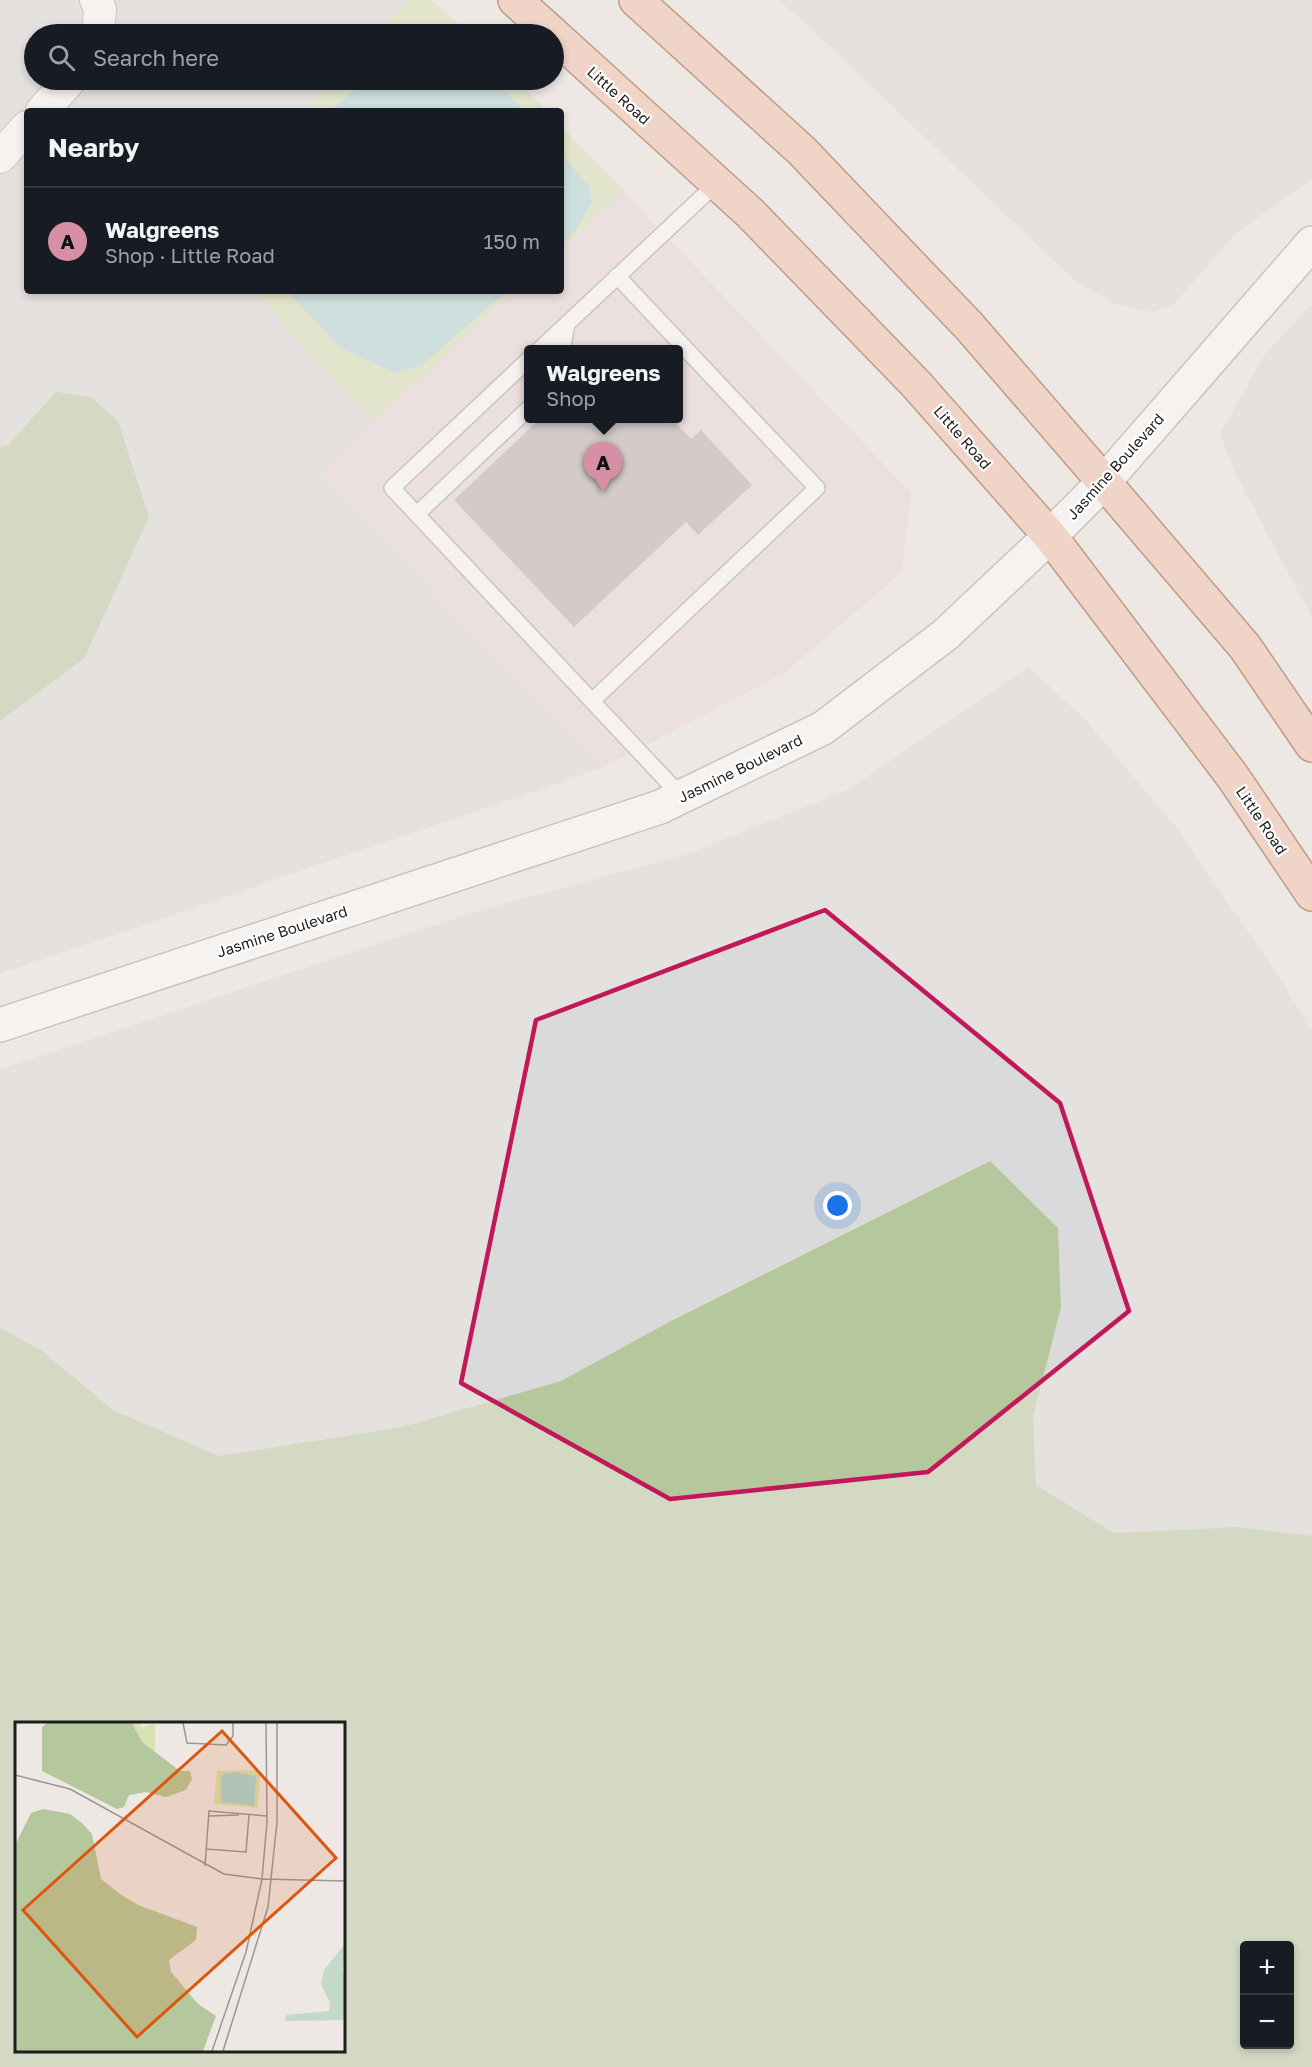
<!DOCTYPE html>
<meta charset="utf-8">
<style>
body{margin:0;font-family:"Golos Text",sans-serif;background:#242831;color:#f1f3f6}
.controls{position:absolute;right:18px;bottom:18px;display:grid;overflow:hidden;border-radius:6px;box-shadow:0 3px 9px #0003}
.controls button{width:54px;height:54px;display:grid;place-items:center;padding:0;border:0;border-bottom:2px solid #363941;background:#171b24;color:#f1f3f6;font:30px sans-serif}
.you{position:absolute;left:838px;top:1206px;width:21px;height:21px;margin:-15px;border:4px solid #fff;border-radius:50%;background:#1a73e8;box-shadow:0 0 0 9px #1a73e833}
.badge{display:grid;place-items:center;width:39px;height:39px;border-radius:50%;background:#d68fa4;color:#111;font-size:20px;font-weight:700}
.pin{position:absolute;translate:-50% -50px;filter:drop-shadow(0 2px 3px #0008)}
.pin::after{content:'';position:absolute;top:32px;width:21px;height:18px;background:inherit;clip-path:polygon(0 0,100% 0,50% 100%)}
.popup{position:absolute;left:524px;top:345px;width:159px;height:78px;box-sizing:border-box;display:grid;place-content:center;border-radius:6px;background:#171b24;filter:drop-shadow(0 2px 4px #0005);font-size:20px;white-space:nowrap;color:#9ea1a6}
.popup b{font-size:22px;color:#f1f3f6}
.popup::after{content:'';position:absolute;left:50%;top:100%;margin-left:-12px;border:12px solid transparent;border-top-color:#171b24}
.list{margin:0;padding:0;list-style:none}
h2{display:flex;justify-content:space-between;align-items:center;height:78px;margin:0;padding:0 24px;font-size:26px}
h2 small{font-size:20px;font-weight:400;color:#9ea1a6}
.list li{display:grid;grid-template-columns:39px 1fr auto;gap:18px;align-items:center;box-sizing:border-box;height:108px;padding:0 24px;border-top:2px solid #363941}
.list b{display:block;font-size:22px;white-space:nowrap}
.list p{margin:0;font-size:20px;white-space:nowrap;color:#9ea1a6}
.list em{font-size:20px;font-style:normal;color:#9ea1a6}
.icon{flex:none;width:33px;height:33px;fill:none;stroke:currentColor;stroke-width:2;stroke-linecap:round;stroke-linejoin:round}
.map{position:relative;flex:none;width:1312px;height:2067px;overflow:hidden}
.search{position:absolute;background:#171b24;box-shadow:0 3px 9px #0003;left:24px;top:24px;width:540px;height:66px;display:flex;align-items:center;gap:15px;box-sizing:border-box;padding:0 21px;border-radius:33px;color:#9ea1a6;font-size:22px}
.panel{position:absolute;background:#171b24;box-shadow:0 3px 9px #0003;left:24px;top:108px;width:540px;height:186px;border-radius:6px}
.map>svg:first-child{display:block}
</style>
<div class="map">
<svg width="1312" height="2067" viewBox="0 0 1312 2067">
<rect width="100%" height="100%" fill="#ede8e4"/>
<!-- residential -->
<path fill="#dbdada" d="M0 0H407L376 34H34V80H336L307 111H27V291H253L373 422 322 476 602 768 0 974V721L84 659 0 454Z
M778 0H1312V179L1235 234 1174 304 1154 312 1117 305 1074 280 803 21Z
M1312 304V618L1234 471 1220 434 1265 354Z
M1028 667 1083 717 1176 827 1275 971 1312 1030V1536L1238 1527 1114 1533 1036 1485 1033 1417 1061 1308 990 1161 671 1321 561 1381 402 1427 219 1456 113 1410 41 1350 0 1328V1069L481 910 687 854 849 789Z"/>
<!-- commercial -->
<path fill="#ecd5da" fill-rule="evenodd" d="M561 126 911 493 901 573 784 673 602 768 321 476 373 422 253 291H561ZM528 350H678V418H528Z"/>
<!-- grass -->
<path fill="#d6e2af" d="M407 0H431L470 34H376Z
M336 80H517L547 111H307Z
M561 126 624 191 561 249Z
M253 291H515L373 422Z"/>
<!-- forest -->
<path fill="#b5c89d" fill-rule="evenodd" d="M56 392 91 397 118 421 149 517 84 659 0 721V447L8 445Z
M990 1161 1058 1228 1061 1308 1033 1417 1036 1485 1114 1533 1238 1527 1312 1536V2067H0V1328L41 1350 113 1410 219 1456 402 1427 561 1381 671 1321ZM16 1724H344V2050H16ZM1244 1946H1290V2044H1244Z"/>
<!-- water -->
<path fill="#a9d6d4" d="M366 80H496L524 111H330Z
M561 153 589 186 592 202 575 232 561 244Z
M287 291H507L421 366 395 373 339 347Z"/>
<!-- building -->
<path fill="#b2a9a7" d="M541 418H671L691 439 701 430 752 485 698 535 686 522 574 627 454 500Z"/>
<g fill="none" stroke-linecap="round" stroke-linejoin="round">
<defs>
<path id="service" d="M539 350 717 183
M562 350 567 324
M528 360 392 488 682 797
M417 514 528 409
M592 701 817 488 617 276"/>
<path id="minor" d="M96 0 100 9 98 34
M42 111 70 80
M0 157 27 127"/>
<path id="tertiary" d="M0 1025 660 807 823 728 945 635 1050 536 1104 482 1312 243"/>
<path id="primary" d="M515 0 553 34
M636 0 802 151 969 326 1104 482 1245 647 1312 745
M554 35 750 213 916 384 1050 536 1233 777 1312 894"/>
</defs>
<!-- service casing -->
<use href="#service" stroke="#9a9a9a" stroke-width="18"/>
<!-- minor casing -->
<use href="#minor" stroke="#9a9a9a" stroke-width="34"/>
<!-- tertiary casing -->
<use href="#tertiary" stroke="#9a9a9a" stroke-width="36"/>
<!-- primary casing -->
<use href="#primary" stroke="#873f10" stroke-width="36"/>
<!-- service -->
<use href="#service" stroke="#fff" stroke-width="15"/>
<!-- minor -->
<use href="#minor" stroke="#fff" stroke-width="32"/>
<!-- tertiary -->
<use href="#tertiary" stroke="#fff" stroke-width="33"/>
<!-- primary -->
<use href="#primary" stroke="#f2bca5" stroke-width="33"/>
</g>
<!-- marked area -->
<path d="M0 0H1312V2067H0ZM825 910 1060 1103 1129 1311 928 1472 670 1499 461 1383 536 1020Z" fill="#ede8e4" fill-opacity=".55" fill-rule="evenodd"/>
<path fill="none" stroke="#c2185b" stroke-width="4.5" stroke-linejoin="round" d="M825 910 1060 1103 1129 1311 928 1472 670 1499 461 1383 536 1020Z"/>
<g text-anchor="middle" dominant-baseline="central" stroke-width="4.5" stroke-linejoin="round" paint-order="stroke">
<!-- street labels -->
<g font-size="15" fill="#1d1d1d" stroke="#fff">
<text transform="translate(619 95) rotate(42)">Little Road</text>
<text transform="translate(963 437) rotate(49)">Little Road</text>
<text transform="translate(1115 466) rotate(-48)">Jasmine Boulevard</text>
<text transform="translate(740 768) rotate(-26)">Jasmine Boulevard</text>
<text transform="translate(1262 820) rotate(56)">Little Road</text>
<text transform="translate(282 931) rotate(-18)">Jasmine Boulevard</text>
</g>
</g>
<!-- overview -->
<g transform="translate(15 1722)">
<rect width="330" height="330" fill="#ede8e4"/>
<path d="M117 1H124L127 6 140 1V31L127 20ZM245 48 243 86 199 82 202 49Z" fill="#d6e2af"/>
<path d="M32 1H117L127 20 165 49H175L177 57 171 68 151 75 131 70 114 73 109 85 102 87 27 49V5ZM28 87 55 92 67 101 77 112 86 157 105 172 123 183 182 205 181 218 154 238 156 250 183 282 201 294 188 329H0V123L16 91Z" fill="#b5c89d"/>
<path d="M330 222V243L327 246 330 253V298L270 299 271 293 314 289 315 281 306 262 309 248Z" fill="#c3dac9"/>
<path d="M221 50 241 54 239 84 206 80V53Z" fill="#a9d6d4"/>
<path fill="none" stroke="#9a9794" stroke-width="1.5" d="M168 1 172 21 211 23 218 14V1M0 53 55 67 209 152 247 157 330 159M194 94 224 93M191 127 231 130 234 93M190 144 194 89 252 94M197 329 231 230 247 157 252 100 251 1M208 329 253 185 262 100V1"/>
<path fill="#de560d" fill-opacity="0.15" stroke="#de560d" stroke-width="3" d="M207 9 321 136 122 315 8 188Z"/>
<rect width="330" height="330" fill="none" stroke="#1d1d1d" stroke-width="3"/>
</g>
</svg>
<div class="controls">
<button>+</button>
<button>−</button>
</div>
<div class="you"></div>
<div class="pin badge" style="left:603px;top:492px">A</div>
<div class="popup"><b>Walgreens</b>Shop</div>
<div class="search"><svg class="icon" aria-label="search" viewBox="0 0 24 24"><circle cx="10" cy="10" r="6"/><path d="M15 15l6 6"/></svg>Search here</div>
<section class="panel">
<h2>Nearby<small></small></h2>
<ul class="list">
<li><span class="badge">A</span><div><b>Walgreens</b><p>Shop · Little Road</p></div><em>150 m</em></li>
</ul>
</section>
</div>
